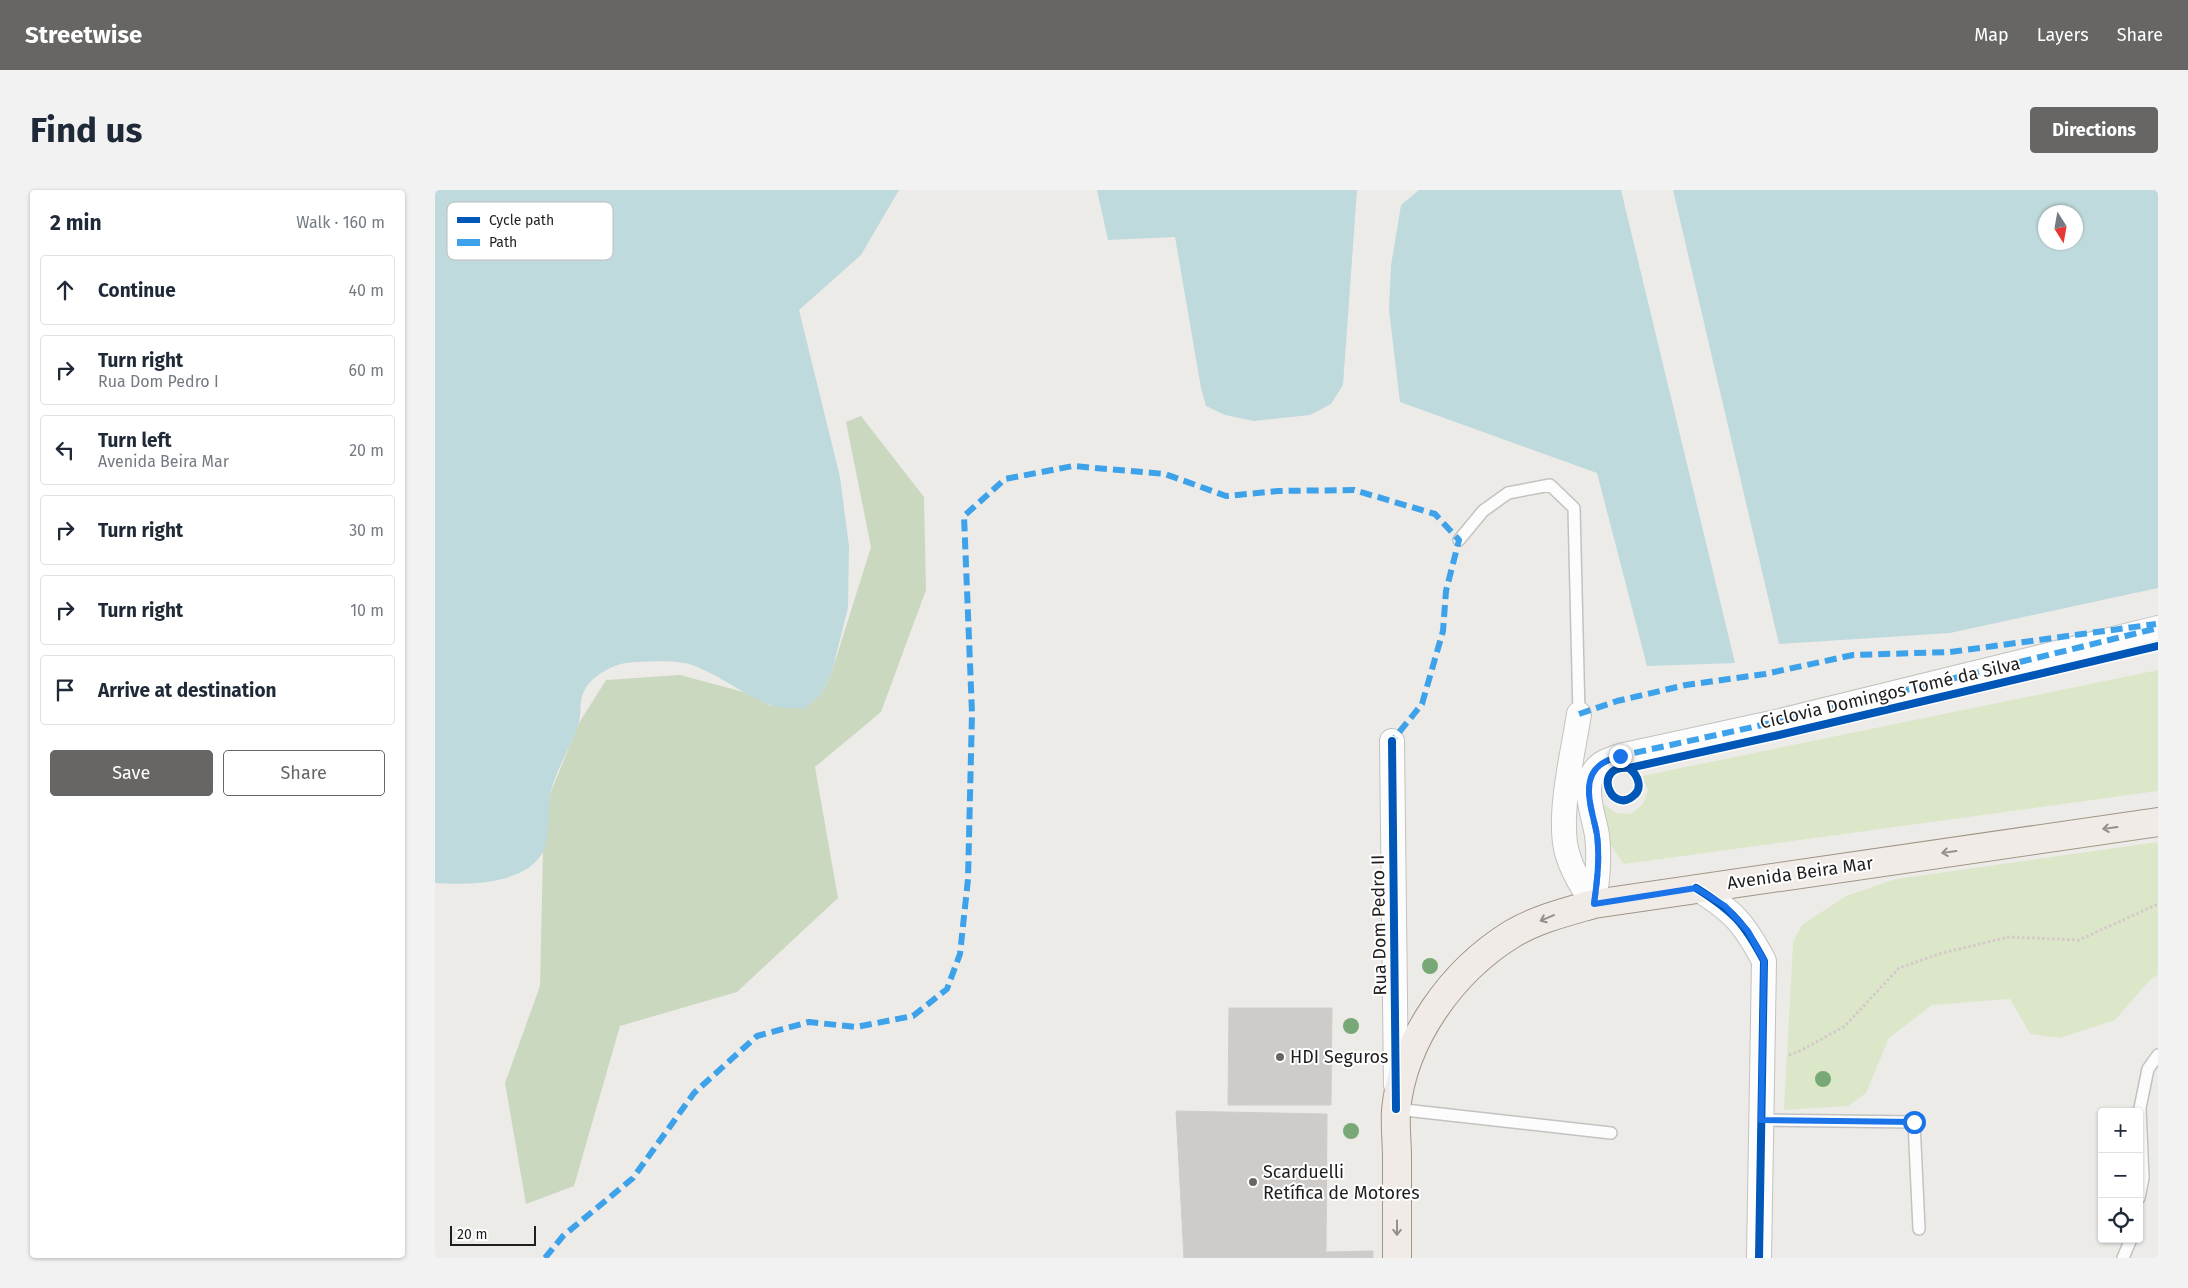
<!DOCTYPE html>
<meta charset="utf-8">
<style>
body{margin:0;font-family:"Fira Sans",sans-serif;background:#f2f2f3;color:#1f2937}
.controls{position:absolute;right:15px;bottom:15px;display:grid;overflow:hidden;border-radius:5px;box-shadow:0 1px 4px #0004}
.controls button{width:45px;height:45px;display:grid;place-items:center;padding:0;border:0;border-bottom:1px solid #e0e1e3;background:#fff;color:#1f2937;font:25px sans-serif}
.compass{position:absolute;left:1603px;top:15px;width:45px;height:45px;border-radius:50%;background:#fff;box-shadow:0 1px 4px #0004;rotate:169deg}
.scale{position:absolute;left:15px;bottom:12px;width:86px;box-sizing:border-box;padding-left:5px;border:2px solid #1f1f1f;border-top:0;font-size:14px;line-height:18px;white-space:nowrap;color:#1f1f1f;-webkit-text-stroke:4px #fff;paint-order:stroke}
.stop{position:absolute;width:15px;height:15px;margin:-11px;border:4px solid #1a73e8;border-radius:50%;background:#fff}
.stop.end{background:#1a73e8;border-color:#fff;box-shadow:0 1px 5px #0008}
.list{margin:0;padding:0;list-style:none}
h2{display:flex;justify-content:space-between;align-items:center;height:65px;margin:0;padding:0 20px;font-size:21px}
h2 small{font-size:16px;font-weight:400;color:#747a83}
.list li{display:grid;grid-template-columns:32px 1fr auto;gap:15px;align-items:center;box-sizing:border-box;height:70px;margin:0 10px 10px;padding:0 10px;border:1px solid #e0e1e3;border-radius:5px}
.list b{display:block;font-size:19px;white-space:nowrap}
.list p{margin:0;font-size:16px;white-space:nowrap;color:#747a83}
.list em{font-size:16px;font-style:normal;color:#747a83}
.actions{display:flex;gap:10px;padding:15px 20px}
.actions a{flex:1;padding:11px 0;border:1px solid #676665;border-radius:5px;text-align:center;font-size:18px;color:#676665}
.actions .main{background:#676665;color:#fff}
.icon{flex:none;width:28px;height:28px;fill:none;stroke:currentColor;stroke-width:2;stroke-linecap:round;stroke-linejoin:round}
.map{position:relative;flex:none;width:1723px;height:1068px;overflow:hidden;border-radius:5px}
header{display:flex;align-items:center;gap:30px;box-sizing:border-box;height:70px;padding:0 25px;background:#676665;color:#fff}
header strong{font-size:24px}
nav{display:flex;gap:28px;margin-inline-start:auto;font-size:18px}
.intro{display:flex;align-items:center;justify-content:space-between;box-sizing:border-box;height:120px;padding:0 30px}
h1{margin:0;font-size:35px}
.button{padding:12px 22px;border-radius:5px;background:#676665;color:#fff;font-size:18px;font-weight:700}
main{display:flex;gap:30px;padding:0 30px}
aside{flex:1;background:#fff;border-radius:5px;box-shadow:0 1px 4px #0004}
.map>svg:first-child{display:block}
</style>
<header>
<strong>Streetwise</strong>
<nav><a>Map</a><a>Layers</a><a>Share</a></nav>
</header>
<div class="intro"><h1>Find us</h1><a class="button">Directions</a></div>
<main>
<aside>
<h2>2 min<small>Walk · 160 m</small></h2>
<ul class="list">
<li><svg class="icon" aria-label="ahead" viewBox="0 0 24 24"><path d="M12 20V5M6 11l6-6 6 6"/></svg><div><b>Continue</b></div><em>40 m</em></li>
<li><svg class="icon" aria-label="right" viewBox="0 0 24 24"><path d="M7 20v-9h11M14 6l5 5-5 5"/></svg><div><b>Turn right</b><p>Rua Dom Pedro I</p></div><em>60 m</em></li>
<li><svg class="icon" aria-label="left" viewBox="0 0 24 24"><path d="M17 20v-9H6M10 6l-5 5 5 5"/></svg><div><b>Turn left</b><p>Avenida Beira Mar</p></div><em>20 m</em></li>
<li><svg class="icon" aria-label="right" viewBox="0 0 24 24"><path d="M7 20v-9h11M14 6l5 5-5 5"/></svg><div><b>Turn right</b></div><em>30 m</em></li>
<li><svg class="icon" aria-label="right" viewBox="0 0 24 24"><path d="M7 20v-9h11M14 6l5 5-5 5"/></svg><div><b>Turn right</b></div><em>10 m</em></li>
<li><svg class="icon" aria-label="arrive" viewBox="0 0 24 24"><path d="M6 21V4h12l-3 4 3 4H6"/></svg><div><b>Arrive at destination</b></div></li>
</ul>
<div class="actions"><a class="main">Save</a><a>Share</a></div>
</aside>
<div class="map">
<svg width="1723" height="1068" viewBox="0 0 1723 1068">
<rect width="100%" height="100%" fill="#edebe8"/>
<!-- grass -->
<path fill="#dce7ca" d="M1723 480V601L1189 674C1172 652 1169 641 1169 614L1181 623 1196 624 1208 614 1213 600 1207 586Z
M1723 652V785L1715 790 1680 830 1625 848 1595 844 1575 809 1497 815 1454 848 1431 903 1413 916 1349 920 1358 752 1367 735 1411 706 1461 689Z"/>
<!-- forest -->
<path fill="#cbd8c0" d="M426 226 489 307 491 400 446 522 380 577 403 708 302 802 185 836 139 996 91 1014 70 893 105 796 108 661 115 604 144 533 171 490 245 485 312 503 336 516 386 505 397 481 436 357 411 232Z"/>
<!-- water -->
<path fill="#bfdadc" fill-rule="evenodd" d="M0 0H464L426 65 364 120 405 287 414 356 413 418 397 481 386 505 369 519C358 518 345 519 335 515 307 504 282 483 254 474 239 470 202 471 186 474 174 477 159 486 152 496 142 511 148 521 143 536 136 556 118 586 115 606 113 621 115 649 108 662 90 695 32 695 0 693Z
M662 0H922L908 195 896 214 875 225 819 231 790 225 771 216 766 198 740 47 673 50Z
M984 0H1186L1300 473 1212 476 1162 283 965 212 954 120 956 75 966 15Z
M1238 0H1723V398L1515 443 1344 454ZM1640 22V52H1610V22Z"/>
<!-- building -->
<path fill="#cecbc9" stroke="#d0ccca" d="M794 818H897L896 915H793Z
M741 921 892 924 891 1062 938 1061V1068H749Z"/>
<g fill="none" stroke-linecap="round" stroke-linejoin="round">
<defs>
<path id="lane" d="M1024 350 1048 321 1073 303 1115 295 1139 318 1144 524
M961 919 1176 943
M1327 930 1479 932 1484 1039
M1704 1008 1708 988 1705 918 1713 879 1723 865
M1688 1068 1696 1049"/>
<path id="street" d="M1144 524C1138 563 1125 614 1130 653 1133 675 1146 696 1159 714
M957 551 961 895
M1261 698C1298 721 1309 733 1329 771L1324 1068
M1159 714C1162 692 1165 668 1162 645 1159 627 1149 603 1157 585 1163 573 1173 570 1185 566L1341 532 1723 438"/>
<path id="primary" d="M962 1068C962 1035 962 1002 962 969 962 953 960 936 961 920 968 849 1017 781 1077 744 1102 729 1131 722 1159 714L1723 632"/>
</defs>
<!-- lane casing -->
<use href="#lane" stroke="#c3c2c0" stroke-width="14"/>
<!-- street casing -->
<use href="#street" stroke="#c3c2c0" stroke-width="26"/>
<!-- primary casing -->
<use href="#primary" stroke="#a19687" stroke-width="30"/>
<!-- path -->
<path stroke="#d5c9c8" stroke-width="3" stroke-dasharray="2.5 2.5" stroke-linecap="butt" d="M1354 865 1365 861 1410 836 1464 778 1507 763 1574 747 1644 750 1723 714"/>
<!-- lane -->
<use href="#lane" stroke="#fcfcfc" stroke-width="11"/>
<!-- street -->
<use href="#street" stroke="#fcfcfc" stroke-width="24"/>
<!-- primary -->
<use href="#primary" stroke="#f0ebe6" stroke-width="28"/>
<!-- quiet -->
<path stroke="#3da2ea" stroke-width="6" stroke-dasharray="12 6" stroke-linecap="butt" d="M1144 524 1182 511 1251 495 1330 484 1418 465 1515 462 1721 434
M1159 714C1162 692 1165 668 1162 645 1159 627 1149 603 1157 585 1163 573 1173 570 1185 566L1341 532 1723 438
M110 1068 128 1046 198 988 259 903 322 846 374 832 421 837 478 826 512 799 525 764 533 689 537 523 529 326 570 289 638 276 730 284 791 306 843 301 919 300 1000 324 1024 350 1011 401 1008 441 987 514 957 551"/>
<defs>
<path id="cycleway" d="M957 551 961 919
M1194 578C1203 585 1209 599 1197 607 1175 623 1157 575 1194 578L1344 545 1723 456
M1261 698C1298 721 1309 733 1329 771L1324 1068"/>
</defs>
<!-- cycleway casing -->
<use href="#cycleway" stroke="#fff" stroke-width="11"/>
<!-- cycleway -->
<use href="#cycleway" stroke="#0057b8" stroke-width="8"/>
</g>
<!-- trees -->
<g fill="#78a875">
<circle cx="995" cy="776" r="8"/>
<circle cx="916" cy="836" r="8"/>
<circle cx="1388" cy="889" r="8"/>
<circle cx="916" cy="941" r="8"/>
</g>
<!-- one-way arrows -->
<defs><path id="oneway-shaft" d="M-6 0H5M1.5-3L5.5 0L1.5 3" fill="none" stroke-width="1.6" stroke-linecap="round" stroke-linejoin="round" transform="scale(1.25)"/></defs>
<g stroke="#928f8c">
<use href="#oneway-shaft" transform="translate(1675 638) rotate(172)"/>
<use href="#oneway-shaft" transform="translate(1514 662) rotate(172)"/>
<use href="#oneway-shaft" transform="translate(1112 728) rotate(157)"/>
<use href="#oneway-shaft" transform="translate(962 1038) rotate(90)"/>
</g>
<g fill="none" stroke-linecap="round" stroke-linejoin="round">
<!-- route -->
<path stroke="#1a73e8" stroke-width="6" d="M1185 566C1173 570 1163 573 1157 585 1149 602 1159 627 1162 645 1165 669 1162 692 1159 714L1261 698 1290 716 1313 741 1329 771 1326 930 1479 932"/>
</g>
<!-- markers -->
<g fill="#676665" stroke="#fff" stroke-width="2">
<circle cx="845" cy="867" r="5"/>
<circle cx="818" cy="992" r="5"/>
</g>
<g text-anchor="middle" dominant-baseline="central" stroke-width="4" stroke-linejoin="round" paint-order="stroke">
<!-- street labels -->
<g font-size="18" fill="#1f1f1f" stroke="#fff">
<text transform="translate(1455 503) rotate(-13)">Ciclovia Domingos Tomé da Silva</text>
<text transform="translate(1365 683) rotate(-8)">Avenida Beira Mar</text>
<text transform="translate(944 735) rotate(-91)">Rua Dom Pedro II</text>
</g>
<!-- poi labels -->
<g font-size="18" fill="#1f1f1f" stroke="#fff" text-anchor="start">
<text x="855" y="867">HDI Seguros</text>
<text x="828" y="982">Scarduelli<tspan x="828" dy="21">Retífica de Motores</tspan></text>
</g>
</g>
<!-- legend -->
<rect x="12" y="12" width="166" height="58" rx="8" fill="#fff" stroke="#bcbcbc" stroke-width="1"/>
<rect x="22" y="27" width="23" height="6" fill="#0057b8"/>
<rect x="22" y="49" width="23" height="7" fill="#3da2ea"/>
<g font-size="14" fill="#1f1f1f">
<text x="54" y="35">Cycle path</text>
<text x="54" y="57">Path</text>
</g>
</svg>
<div class="controls">
<button>+</button>
<button>−</button>
<button><svg class="icon" aria-label="locate" viewBox="0 0 24 24"><circle cx="12" cy="12" r="6"/><path d="M12 2v4M12 18v4M2 12h4M18 12h4"/></svg></button>
</div>
<svg class="compass" viewBox="-18 -18 36 36"><path d="M0-13l5 13h-10z" fill="#e53935"/><path d="M0 13l5-13h-10z" fill="#747a83"/></svg>
<div class="scale">20 m</div>
<div class="stop" style="left:1479px;top:932px"></div>
<div class="stop end" style="left:1185px;top:566px"></div>
</div>
</main>
